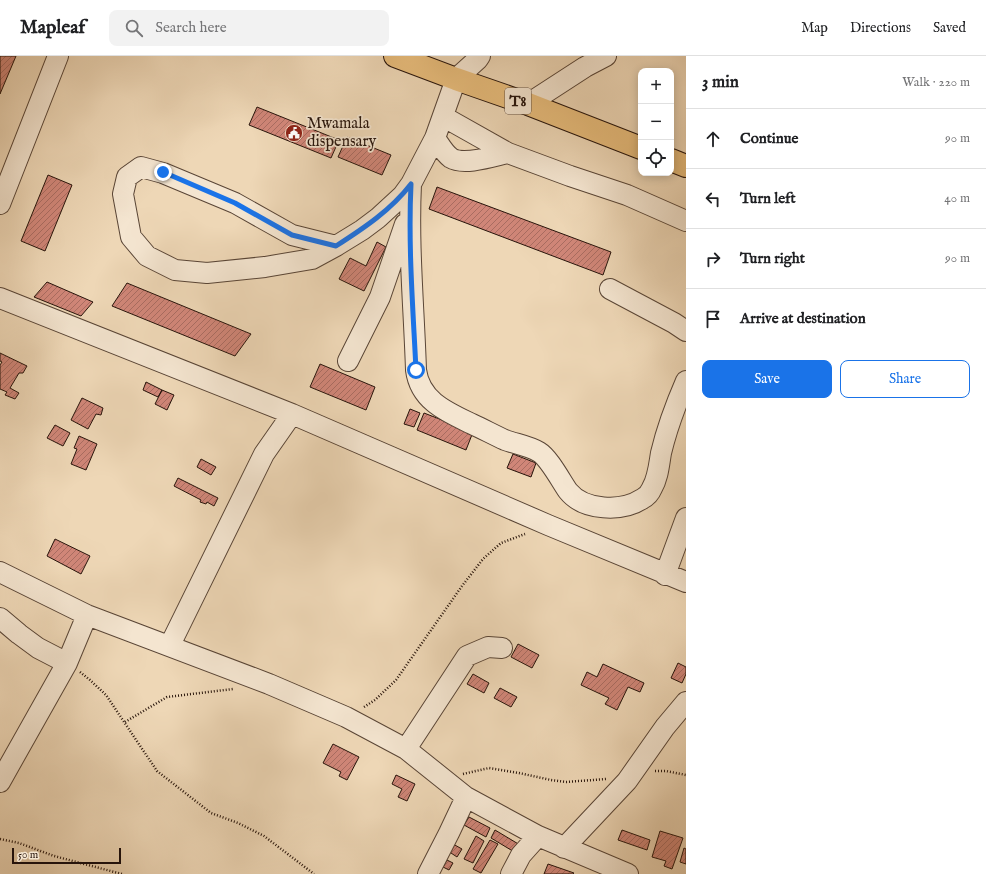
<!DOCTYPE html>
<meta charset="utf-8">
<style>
body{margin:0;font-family:"IM FELL English",serif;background:#f2f2f2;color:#202124}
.controls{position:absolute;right:12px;top:12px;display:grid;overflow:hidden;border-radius:8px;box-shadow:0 2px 10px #0003}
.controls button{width:36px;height:36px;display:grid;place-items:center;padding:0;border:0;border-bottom:1px solid #e0e0e0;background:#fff;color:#202124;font:20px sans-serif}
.scale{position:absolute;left:12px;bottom:10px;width:109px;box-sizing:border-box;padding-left:4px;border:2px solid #27140b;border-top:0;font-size:11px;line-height:14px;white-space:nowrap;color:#27140b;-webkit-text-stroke:3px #f4e5d0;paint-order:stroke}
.stop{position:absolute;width:12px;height:12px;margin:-9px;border:3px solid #1a73e8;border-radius:50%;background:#fff}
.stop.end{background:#1a73e8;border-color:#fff;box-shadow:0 1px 4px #0008}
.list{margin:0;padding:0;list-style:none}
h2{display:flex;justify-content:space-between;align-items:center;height:52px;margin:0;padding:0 16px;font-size:17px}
h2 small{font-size:13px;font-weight:400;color:#757577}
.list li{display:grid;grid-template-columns:26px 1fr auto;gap:12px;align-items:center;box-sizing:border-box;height:60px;padding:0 16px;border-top:1px solid #e0e0e0}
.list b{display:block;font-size:15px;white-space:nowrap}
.list em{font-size:13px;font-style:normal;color:#757577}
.actions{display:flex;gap:8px;padding:12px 16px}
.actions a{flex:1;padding:9px 0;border:1px solid #1a73e8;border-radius:8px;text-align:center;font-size:14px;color:#1a73e8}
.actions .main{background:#1a73e8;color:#fff}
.icon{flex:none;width:22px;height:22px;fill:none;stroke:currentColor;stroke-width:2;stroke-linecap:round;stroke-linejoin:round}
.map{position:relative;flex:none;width:686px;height:818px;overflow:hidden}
header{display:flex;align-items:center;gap:24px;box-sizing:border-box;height:56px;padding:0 20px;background:#fff;border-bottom:1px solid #e0e0e0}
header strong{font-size:19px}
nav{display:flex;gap:22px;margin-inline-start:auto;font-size:14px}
.search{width:280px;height:36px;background:#f2f2f2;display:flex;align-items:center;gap:10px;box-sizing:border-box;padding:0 14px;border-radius:8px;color:#757577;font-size:15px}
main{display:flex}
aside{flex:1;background:#fff}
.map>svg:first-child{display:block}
</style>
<header>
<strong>Mapleaf</strong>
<div class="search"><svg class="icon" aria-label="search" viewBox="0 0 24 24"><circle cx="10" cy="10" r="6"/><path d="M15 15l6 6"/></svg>Search here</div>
<nav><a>Map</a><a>Directions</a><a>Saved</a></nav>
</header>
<main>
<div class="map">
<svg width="686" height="818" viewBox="0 0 686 818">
<defs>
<pattern id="building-hatch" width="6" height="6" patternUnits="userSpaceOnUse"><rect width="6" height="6" fill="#d08678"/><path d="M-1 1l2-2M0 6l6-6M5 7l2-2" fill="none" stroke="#a96c61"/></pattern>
</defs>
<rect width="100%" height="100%" fill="#eed7b6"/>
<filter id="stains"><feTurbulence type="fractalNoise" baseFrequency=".005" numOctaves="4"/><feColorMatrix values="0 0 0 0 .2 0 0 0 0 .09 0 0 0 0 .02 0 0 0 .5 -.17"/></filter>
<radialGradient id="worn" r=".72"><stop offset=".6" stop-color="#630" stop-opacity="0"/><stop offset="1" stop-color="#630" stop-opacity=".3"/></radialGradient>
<!-- building -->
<path fill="url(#building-hatch)" stroke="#27140b" d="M0 0H16L0 38Z
M257 51 339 84 331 102 249 69Z
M347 81 391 99 382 119 338 101Z
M48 119 72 129 45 195 21 185Z
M437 131 611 196 603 219 429 153Z
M377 186 386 191 364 235 339 223 350 202 366 210Z
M47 226 93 246 81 260 34 241Z
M127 227 251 278 235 300 112 250Z
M0 297 27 310 23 317H19L10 332 19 337 15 343 5 339 7 336 0 333V309L2 306 0 305Z
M320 308 375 331 366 354 310 331Z
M146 326 162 334 158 341 143 334Z
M162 334 174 339 167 354 155 348Z
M82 342 103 352 101 359 96 358 88 373 71 364Z
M410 353 420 357 414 371 404 368Z
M424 357 473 376 466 394 417 374Z
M55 369 70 377 63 390 47 382Z
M79 380 97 388 86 414 71 408 77 393 74 392Z
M513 398 536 407 531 421 507 412Z
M201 403 216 411 211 419 197 411Z
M178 422 218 442 214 450 207 446 206 448 200 446 201 444 174 430Z
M55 483 90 500 81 518 47 500Z
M518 588 539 599 532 612 511 601Z
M678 607 686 611V618L682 627 671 622Z
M603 608 644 627 640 636 628 631 617 654 605 648 609 642 581 629 587 616 597 621Z
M473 618 489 627 484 637 467 628Z
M500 632 517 641 511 651 494 642Z
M333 688 359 701 347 724 339 720 341 716 323 707Z
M396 719 415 728 407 745 398 741 402 733 392 728Z
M469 761 490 772 486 781 464 769Z
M495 774 520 789 516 797 491 782Z
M622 774 650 784 647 794 618 784Z
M660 775 683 782 672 813 664 810 666 805 652 801Z
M476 780 484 785 473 807 464 803Z
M490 784 498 788 481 817 473 813Z
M453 788 462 793 457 801 448 795Z
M684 792 686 793V808L680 806Z
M447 804 453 807 449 814 443 811Z
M548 808 574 817 573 818H544Z"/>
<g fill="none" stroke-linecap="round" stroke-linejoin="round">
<defs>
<path id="minor" d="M528 48 585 11 606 0
M444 61 508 97 570 120 627 139 686 165
M435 82C440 89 444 97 451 102 464 110 494 100 508 97
M411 128C408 190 414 252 416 314 420 345 447 356 472 368 483 373 494 379 505 384 516 388 529 390 539 396 549 402 561 425 568 435 584 455 622 456 642 443 646 441 650 437 652 432 658 422 659 409 661 397 667 372 676 348 686 325
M0 148 58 0
M336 190 292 179 235 147 163 117 141 111 127 121 123 138 131 181 147 200 175 214 207 217 265 211 312 203 336 190 362 174 378 162 403 139 411 128 435 82 456 23 478 3 480 0
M610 233 674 267 686 275
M0 242 292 358 548 469 686 526
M348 305 380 241 405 168
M0 516 87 559 269 628 346 661 406 693 466 741 538 780 628 818
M665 519 686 462
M0 562 19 578 38 592 67 607
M170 589 264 398 292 358
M406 693 467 600 488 591 502 592
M0 726 67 607 87 559
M564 792 627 725 665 671 686 646
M428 818 449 777 466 741
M511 818 521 799 538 780"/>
<path id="highway" d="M395 0 456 23 528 48 641 92
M671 104 686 110"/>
</defs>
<!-- minor casing -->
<use href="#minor" stroke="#594536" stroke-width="22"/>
<!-- highway casing -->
<use href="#highway" stroke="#27140b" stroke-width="24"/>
<!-- path -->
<path stroke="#27140b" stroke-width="2.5" stroke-dasharray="1 2" stroke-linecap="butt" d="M80 616 90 624 106 639 157 715 211 757 238 767 264 780 314 818
M364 651 375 644 396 624 462 530 483 503 501 487 525 478
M125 666 167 641 233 633
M655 715H666L686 719
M463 718 489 712 519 717 551 724 566 726 606 723
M0 783 19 787 54 800 122 818"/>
<!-- minor -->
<use href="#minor" stroke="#f4e5d0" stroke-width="20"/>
<!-- highway -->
<use href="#highway" stroke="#e7bc7b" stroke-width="22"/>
</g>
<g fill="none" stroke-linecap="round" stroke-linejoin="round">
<!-- route -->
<path stroke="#1a73e8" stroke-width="5" d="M163 116 235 147 292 179 336 190C364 172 391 154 411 128 408 190 413 252 416 314"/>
</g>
<!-- icons -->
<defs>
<symbol id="civic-disc" viewBox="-11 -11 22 22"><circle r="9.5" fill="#8f2418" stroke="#f4e5d0"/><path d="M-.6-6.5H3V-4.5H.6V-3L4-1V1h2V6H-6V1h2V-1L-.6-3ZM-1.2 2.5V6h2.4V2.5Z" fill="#fff"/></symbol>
</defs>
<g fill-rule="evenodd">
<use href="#civic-disc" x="284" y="67" width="20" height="20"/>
</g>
<g text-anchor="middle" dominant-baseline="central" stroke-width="3.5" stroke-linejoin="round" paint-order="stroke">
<!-- shield labels -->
<rect fill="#f4e5d0" stroke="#645346" stroke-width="1" x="505" y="32" width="26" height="26" rx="3"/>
<g font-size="15" font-weight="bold" fill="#27140b">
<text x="518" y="45">T8</text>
</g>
<!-- poi labels -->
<g font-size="16" fill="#27140b" stroke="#f4e5d0" text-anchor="start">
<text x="307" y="68">Mwamala<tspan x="307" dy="18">dispensary</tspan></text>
</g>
</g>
<rect width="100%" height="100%" filter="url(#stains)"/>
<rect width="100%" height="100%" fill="url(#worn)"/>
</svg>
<div class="controls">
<button>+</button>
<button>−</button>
<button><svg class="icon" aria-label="locate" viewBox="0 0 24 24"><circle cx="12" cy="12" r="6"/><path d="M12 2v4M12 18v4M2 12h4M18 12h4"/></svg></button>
</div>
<div class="scale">50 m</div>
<div class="stop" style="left:416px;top:314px"></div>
<div class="stop end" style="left:163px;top:116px"></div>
</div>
<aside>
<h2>3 min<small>Walk · 220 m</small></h2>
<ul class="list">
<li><svg class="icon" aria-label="ahead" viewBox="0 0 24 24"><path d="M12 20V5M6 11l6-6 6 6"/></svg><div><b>Continue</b></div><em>90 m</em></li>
<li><svg class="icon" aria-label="left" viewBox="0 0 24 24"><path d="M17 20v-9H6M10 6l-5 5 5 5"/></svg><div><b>Turn left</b></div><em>40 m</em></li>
<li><svg class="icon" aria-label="right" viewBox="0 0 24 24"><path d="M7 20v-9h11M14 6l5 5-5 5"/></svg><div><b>Turn right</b></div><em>90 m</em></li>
<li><svg class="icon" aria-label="arrive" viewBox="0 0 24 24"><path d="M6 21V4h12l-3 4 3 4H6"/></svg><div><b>Arrive at destination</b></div></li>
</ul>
<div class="actions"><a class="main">Save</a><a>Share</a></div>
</aside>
</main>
